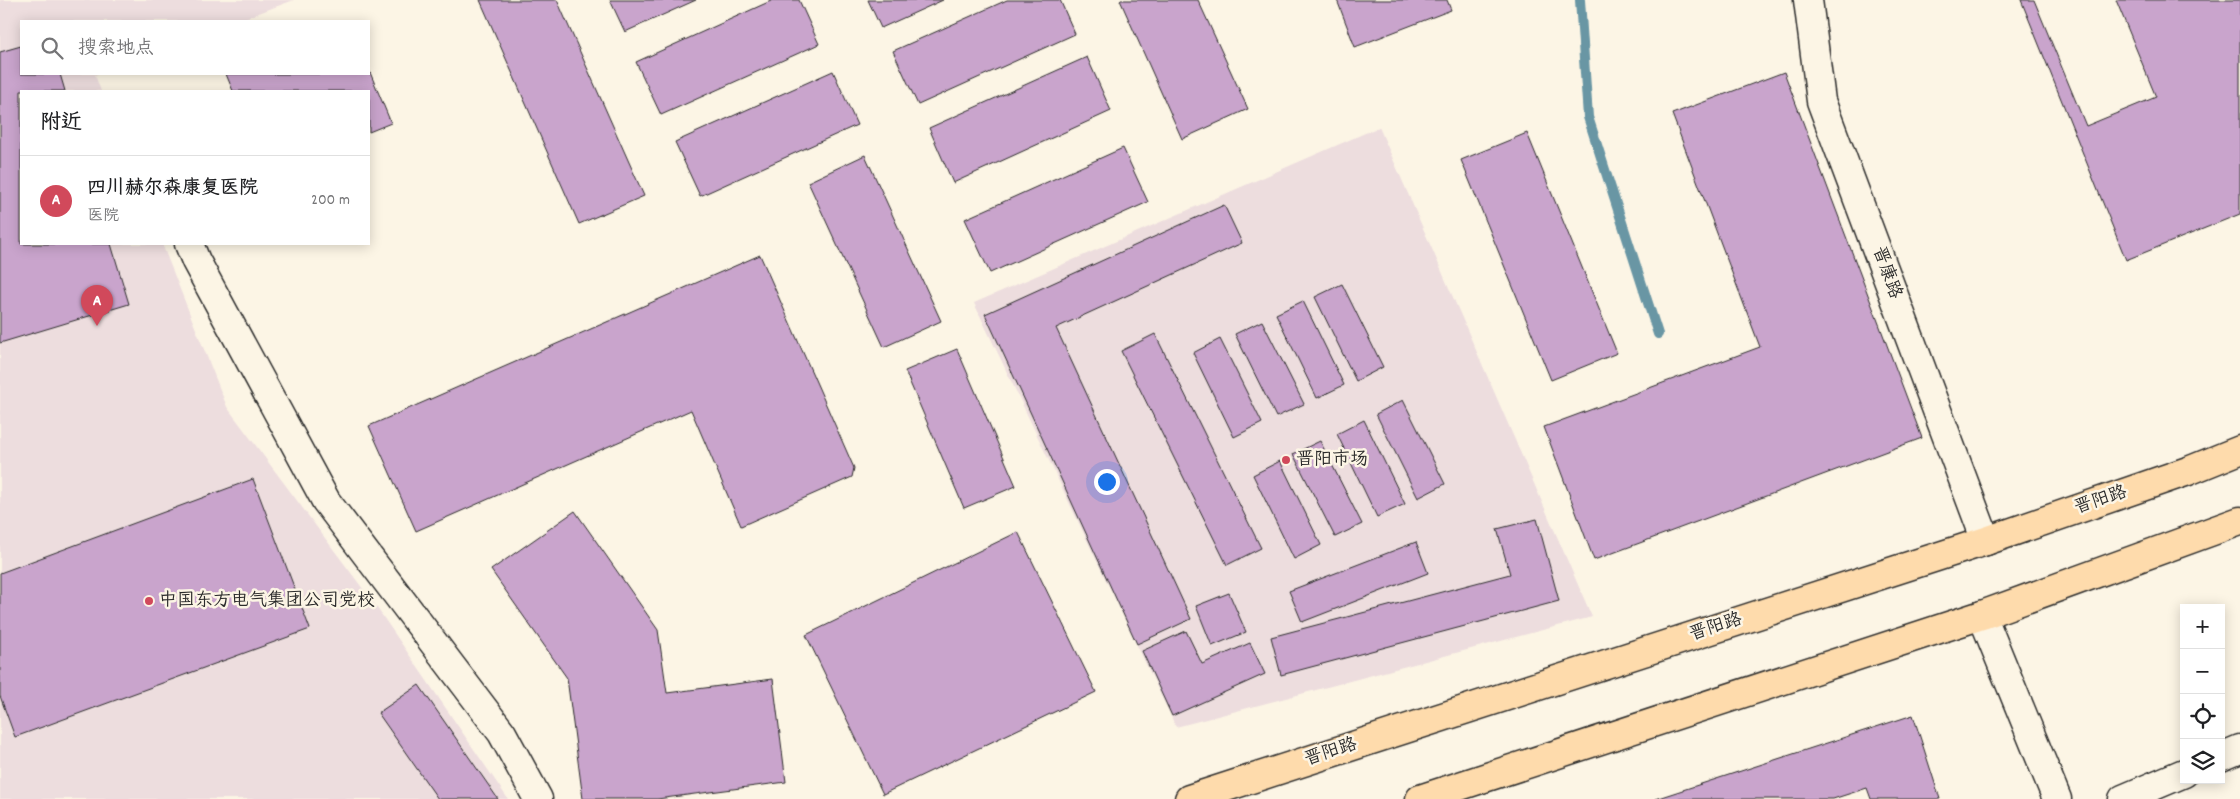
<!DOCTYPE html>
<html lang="zh">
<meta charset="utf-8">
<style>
body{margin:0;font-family:Dekko,"LXGW WenKai TC",sans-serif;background:#f2f2f2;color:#202124}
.controls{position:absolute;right:15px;bottom:15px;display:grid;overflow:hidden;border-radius:0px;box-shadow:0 2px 12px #0003}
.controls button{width:45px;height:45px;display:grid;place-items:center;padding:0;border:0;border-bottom:1px solid #e0e0e0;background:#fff;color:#202124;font:25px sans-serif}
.you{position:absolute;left:1106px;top:481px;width:18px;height:18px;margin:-12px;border:4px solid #fff;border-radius:50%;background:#1a73e8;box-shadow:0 0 0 8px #1a73e833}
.badge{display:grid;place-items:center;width:32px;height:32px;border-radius:50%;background:#d1495b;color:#fff;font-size:16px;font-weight:700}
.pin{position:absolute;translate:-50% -41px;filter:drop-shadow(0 1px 2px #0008)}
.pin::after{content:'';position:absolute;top:26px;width:18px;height:15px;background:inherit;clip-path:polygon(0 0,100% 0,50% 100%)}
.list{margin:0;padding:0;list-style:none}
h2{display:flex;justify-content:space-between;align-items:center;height:65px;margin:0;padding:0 20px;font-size:21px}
h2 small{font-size:16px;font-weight:400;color:#757577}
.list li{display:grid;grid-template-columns:32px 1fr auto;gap:15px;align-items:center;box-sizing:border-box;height:90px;padding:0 20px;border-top:1px solid #e0e0e0}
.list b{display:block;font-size:19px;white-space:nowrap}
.list p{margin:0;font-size:16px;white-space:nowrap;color:#757577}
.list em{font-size:16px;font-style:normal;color:#757577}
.icon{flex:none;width:28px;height:28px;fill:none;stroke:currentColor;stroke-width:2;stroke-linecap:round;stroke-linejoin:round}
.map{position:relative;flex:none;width:2240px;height:799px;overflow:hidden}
.search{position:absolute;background:#fff;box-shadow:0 2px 12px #0003;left:20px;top:20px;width:350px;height:55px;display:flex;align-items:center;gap:12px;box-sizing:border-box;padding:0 18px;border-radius:0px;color:#757577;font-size:19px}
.panel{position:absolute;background:#fff;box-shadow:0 2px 12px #0003;left:20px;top:90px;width:350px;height:155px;border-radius:0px}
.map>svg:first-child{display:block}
</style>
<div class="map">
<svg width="2240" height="799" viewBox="0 0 2240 799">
<rect width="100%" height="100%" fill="#fcf5e5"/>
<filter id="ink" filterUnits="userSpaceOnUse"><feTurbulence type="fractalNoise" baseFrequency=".02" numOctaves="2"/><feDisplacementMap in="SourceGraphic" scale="10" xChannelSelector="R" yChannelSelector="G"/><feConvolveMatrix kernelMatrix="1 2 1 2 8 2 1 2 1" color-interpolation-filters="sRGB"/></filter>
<g filter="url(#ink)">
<!-- built -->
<path fill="#edddde" d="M0 0H294L237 21H21V74H98L95 75 101 91H21V244H162L227 407 375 605 508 799H0Z
M1379 127 1592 617 1176 727 974 303Z"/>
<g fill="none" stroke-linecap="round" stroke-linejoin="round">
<!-- stream -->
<path stroke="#6996a4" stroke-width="10" d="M1580 0 1588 117 1658 334"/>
</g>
<!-- building -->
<path fill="#c9a4cc" stroke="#2b2b2b" d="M480 0H557L644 196 579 224Z
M610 0H696L625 32Z
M773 0H799L819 44 661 115 636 62Z
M868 0H943L881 28Z
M1007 0H1060L1075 34 918 105 893 51Z
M1120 0H1198L1248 109 1182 139Z
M1337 0H1447L1451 10 1355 47Z
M2021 0H2034L2086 126 2156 97 2116 0H2240V214L2126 260Z
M21 46V74H60L65 91H21V244H111L129 304 0 343V52Z
M1087 57 1111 111 953 183 929 128Z
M369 70 391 123 369 132V91H233L226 74H369Z
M833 71 857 125 700 196 675 142Z
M1784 72 1922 438 1594 560 1544 427 1760 347 1672 114Z
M1527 133 1617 353 1551 380 1461 160Z
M1123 148 1148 202 990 273 965 219Z
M865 155 941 321 884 347 808 182Z
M1224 205 1242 243 1056 328 1191 619 1137 644 985 314Z
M760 255 854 468 852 477 741 526 691 410 416 531 369 426Z
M1342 284 1383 367 1356 381 1315 297Z
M1303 301 1344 385 1317 398 1276 314Z
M1262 321 1304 404 1276 417 1235 334Z
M1155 334 1261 548 1227 565 1121 351Z
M1220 339 1262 423 1234 437 1193 353Z
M957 349 1016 486 964 508 905 371Z
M1403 400 1445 484 1418 498 1376 414Z
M1364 420 1405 504 1377 517 1337 434Z
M1320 441 1362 524 1335 537 1293 454Z
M1280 461 1321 545 1294 559 1253 475Z
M253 479 310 629 15 737 0 696V573Z
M575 511 658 630 667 693 773 679 786 782 657 799H583L567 678 491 570Z
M1537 519 1559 601 1281 675 1271 637 1510 574 1497 529Z
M1018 532 1096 692 883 794 806 635Z
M1416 542 1428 573 1302 622 1289 591Z
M1229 593 1246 632 1212 646 1196 606Z
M1186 631 1202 664 1250 643 1265 674 1172 716 1142 651Z
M419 685 498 799H438L378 713Z
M1913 715 1940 799H1871L1867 788 1833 799H1655Z"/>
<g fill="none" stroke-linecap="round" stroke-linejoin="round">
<defs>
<path id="minor" d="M1808 0 1821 101 1986 541
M189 244 196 261 326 501 502 733 538 799
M1982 615 2057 799
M2221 757 2240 749
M2123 799 2184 773"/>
<path id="primary" d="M1189 799 1986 541 2188 471 2240 450
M1420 799 1982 615 2240 521"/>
</defs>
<!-- minor casing -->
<use href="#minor" stroke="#2b2b2b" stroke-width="31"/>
<!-- primary casing -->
<use href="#primary" stroke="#2b2b2b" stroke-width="31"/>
<!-- minor -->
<use href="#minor" stroke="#fcf5e5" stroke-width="28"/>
<!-- primary -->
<use href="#primary" stroke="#fedbac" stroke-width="28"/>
</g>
</g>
<!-- markers -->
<g fill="#d1495b" stroke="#fcf5e5" stroke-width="2">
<circle cx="1286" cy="460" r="5"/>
<circle cx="149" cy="601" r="5"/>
</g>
<g text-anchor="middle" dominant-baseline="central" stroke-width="5" stroke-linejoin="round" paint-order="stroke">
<!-- street labels -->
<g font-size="18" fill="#2b2b2b" stroke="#fcf5e5">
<text transform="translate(1886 273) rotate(70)">晋康路</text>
<text transform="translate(2101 501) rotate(-19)">晋阳路</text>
<text transform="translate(1716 628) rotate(-18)">晋阳路</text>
<text transform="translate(1331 753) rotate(-18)">晋阳路</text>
</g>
<!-- poi labels -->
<g font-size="18" fill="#2b2b2b" stroke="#fcf5e5" text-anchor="start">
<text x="1296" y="460">晋阳市场</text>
<text x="159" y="601">中国东方电气集团公司党校</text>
</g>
</g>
</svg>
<div class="controls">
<button>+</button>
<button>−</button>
<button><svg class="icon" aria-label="locate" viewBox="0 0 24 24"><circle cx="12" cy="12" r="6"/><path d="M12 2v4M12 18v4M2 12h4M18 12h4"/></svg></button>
<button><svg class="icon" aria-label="layers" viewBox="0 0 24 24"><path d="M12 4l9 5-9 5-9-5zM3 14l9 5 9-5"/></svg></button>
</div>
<div class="you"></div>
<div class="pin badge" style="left:97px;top:326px">A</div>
<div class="search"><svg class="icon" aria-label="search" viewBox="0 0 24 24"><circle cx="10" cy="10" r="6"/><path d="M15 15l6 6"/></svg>搜索地点</div>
<section class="panel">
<h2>附近<small></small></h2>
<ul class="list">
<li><span class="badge">A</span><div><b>四川赫尔森康复医院</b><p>医院</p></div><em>200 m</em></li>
</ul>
</section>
</div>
